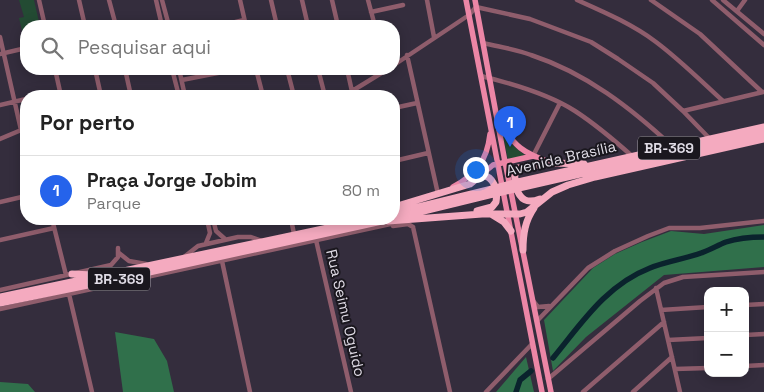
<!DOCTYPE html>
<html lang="pt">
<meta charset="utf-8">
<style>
body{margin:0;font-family:"Space Grotesk",sans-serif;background:#f6f6f6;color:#222}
.controls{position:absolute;right:15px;bottom:15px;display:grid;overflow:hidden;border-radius:10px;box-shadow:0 2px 12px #0003}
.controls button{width:45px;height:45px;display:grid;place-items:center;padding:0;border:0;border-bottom:1px solid #e0e0e0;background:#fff;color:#222;font:25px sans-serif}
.you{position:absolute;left:475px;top:169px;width:18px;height:18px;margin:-12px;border:4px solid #fff;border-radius:50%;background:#1a73e8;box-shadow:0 0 0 8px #1a73e833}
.badge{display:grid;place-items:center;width:32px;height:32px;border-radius:50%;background:#2563eb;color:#fff;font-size:16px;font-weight:700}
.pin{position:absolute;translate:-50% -41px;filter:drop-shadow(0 1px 2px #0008)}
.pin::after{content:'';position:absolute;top:26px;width:18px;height:15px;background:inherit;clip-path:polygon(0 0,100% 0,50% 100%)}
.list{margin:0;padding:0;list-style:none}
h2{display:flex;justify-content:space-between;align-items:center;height:65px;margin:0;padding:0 20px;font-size:21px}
h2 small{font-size:16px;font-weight:400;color:#767676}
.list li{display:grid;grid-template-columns:32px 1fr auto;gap:15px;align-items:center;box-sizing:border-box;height:70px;padding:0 20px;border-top:1px solid #e0e0e0}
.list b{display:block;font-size:19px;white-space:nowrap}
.list p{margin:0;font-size:16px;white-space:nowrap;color:#767676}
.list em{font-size:16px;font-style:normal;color:#767676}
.icon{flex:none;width:28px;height:28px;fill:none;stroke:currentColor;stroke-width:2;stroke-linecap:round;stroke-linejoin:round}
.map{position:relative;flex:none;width:764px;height:392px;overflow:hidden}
.search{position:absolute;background:#fff;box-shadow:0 2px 12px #0003;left:20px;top:20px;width:380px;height:55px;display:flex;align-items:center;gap:12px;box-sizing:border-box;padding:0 18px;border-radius:20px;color:#767676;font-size:19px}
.panel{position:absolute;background:#fff;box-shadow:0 2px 12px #0003;left:20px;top:90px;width:380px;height:135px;border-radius:20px}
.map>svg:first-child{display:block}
</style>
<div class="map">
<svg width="764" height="392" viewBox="0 0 764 392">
<rect width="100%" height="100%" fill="#342d3d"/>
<!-- green -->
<path fill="#234b33" d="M19 0H34L40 26H26L25 43 19 18 24 17Z
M502 131 512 145 527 157 508 159Z"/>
<!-- forest -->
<path fill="#30704b" d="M764 225V267L664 275 586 337 553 371 544 320 593 268 615 254 642 242 671 231 704 234Z
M115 332 154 339 167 361 174 392H123Z
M526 357 534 392H496Z
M0 382 28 384 35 392H0Z"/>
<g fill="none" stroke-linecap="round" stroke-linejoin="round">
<!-- river -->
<path stroke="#0a232d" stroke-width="5.5" d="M553 358C581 324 606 285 650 268 667 261 685 259 701 253 710 250 718 245 726 242 738 238 751 237 764 237
M516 392 520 380 531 371"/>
<!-- minor -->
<path stroke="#8f5d6c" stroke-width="4.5" d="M39 0 45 26
M79 0 85 26
M109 0 116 26
M156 0 162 26
M162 0 169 26
M240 0 246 26
M271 0 277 26
M302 0 308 26
M332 0 338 26
M368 0 375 26
M427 0 434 37
M577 0C604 12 632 24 656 42 680 60 701 81 723 101
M651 0 700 34 762 92
M712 0 764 45
M723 0 764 34
M737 11 745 0
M371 12 403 5
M219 26 244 20
M0 37 21 130
M483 43C499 47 516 49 531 55 586 73 631 108 673 147
M0 54 26 48
M407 55 438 194
M394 65 469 15 476 7 530 19 591 42 618 59 653 83 683 111 710 139
M55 69 61 96
M95 69 101 96
M125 69 131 96
M172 69 179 96
M179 69 185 96
M256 69 263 96
M287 69 294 96
M318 69 325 96
M347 69 353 96
M481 76C510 83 550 95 575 111 595 124 614 140 632 156
M182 80 238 69
M344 96 388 69
M0 105 26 99
M394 108 417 103
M683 111 763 92
M0 139 26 128
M533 156 560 103
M394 161 428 153
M0 202 26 196
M52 219 66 275
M213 219 216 231 225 239
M291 219 294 234
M393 226 408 224 413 227
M413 227 450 392
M0 240 54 228
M316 240 351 392
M206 243 210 233 207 219
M119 253 129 261 146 264
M184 257 198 246 238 237H251L262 241
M222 261 250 392
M656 288 680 392
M0 290 111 265 118 257V248
M69 294 92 392
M534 302 538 307 549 306
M745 305 764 304
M0 309 395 223
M661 310 708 307
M537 321 588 268 615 251 648 236 669 228H700L764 221
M745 335 764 334
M668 340 708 338
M745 366 764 365
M675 369 708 368
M548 379 640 301 664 283 683 277 764 272
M486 392 532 344
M583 392 664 322
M633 392 672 357"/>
<!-- major -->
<path stroke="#ec86a6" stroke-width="5.5" d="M466 0 542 392
M475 0 505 162 551 392
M498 121C516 147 522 153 552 163
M481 175 493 165 533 156
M453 187C476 174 487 161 490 134"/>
<!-- highway -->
<path stroke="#f4aabf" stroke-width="7" d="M518 182 764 127
M519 188 764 132
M540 199C527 204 520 200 516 187 515 180 513 174 518 168L554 163 584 164
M394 207 470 184 481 175C494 176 498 190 496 202L492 207 477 211
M394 213 492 189
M491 214 504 222 511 231
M399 217 493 194
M388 221 482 214H520L527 212 552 192 568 185 595 177 764 139
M523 250C523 234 525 221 534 208
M72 274 92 275
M0 297 370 219
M0 303 122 278 391 219"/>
<!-- highway-bridge -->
<path stroke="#f4aabf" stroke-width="7" d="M492 189 518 182
M493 194 519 188"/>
</g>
<g text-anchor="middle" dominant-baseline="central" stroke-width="4" stroke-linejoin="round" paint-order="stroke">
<!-- shield labels -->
<g fill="#1a171e" stroke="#a4a0a9" stroke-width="1">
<rect x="638" y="136.5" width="62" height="23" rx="4"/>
<rect x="88" y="267.5" width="62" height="23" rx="4"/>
</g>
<g font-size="14" font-weight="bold" fill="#dfdbe5">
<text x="669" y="148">BR-369</text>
<text x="119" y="279">BR-369</text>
</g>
<!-- street labels -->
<g font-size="15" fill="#dfdbe5" stroke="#1a171e">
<text transform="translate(561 158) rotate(-13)">Avenida Brasília</text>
<text transform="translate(346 313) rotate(77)">Rua Seimu Oguido</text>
</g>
</g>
</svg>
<div class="controls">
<button>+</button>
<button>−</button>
</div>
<div class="you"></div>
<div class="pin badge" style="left:510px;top:147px">1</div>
<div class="search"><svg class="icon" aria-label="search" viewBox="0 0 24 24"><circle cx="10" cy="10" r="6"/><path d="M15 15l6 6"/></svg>Pesquisar aqui</div>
<section class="panel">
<h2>Por perto<small></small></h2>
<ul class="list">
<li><span class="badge">1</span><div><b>Praça Jorge Jobim</b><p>Parque</p></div><em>80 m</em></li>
</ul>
</section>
</div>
